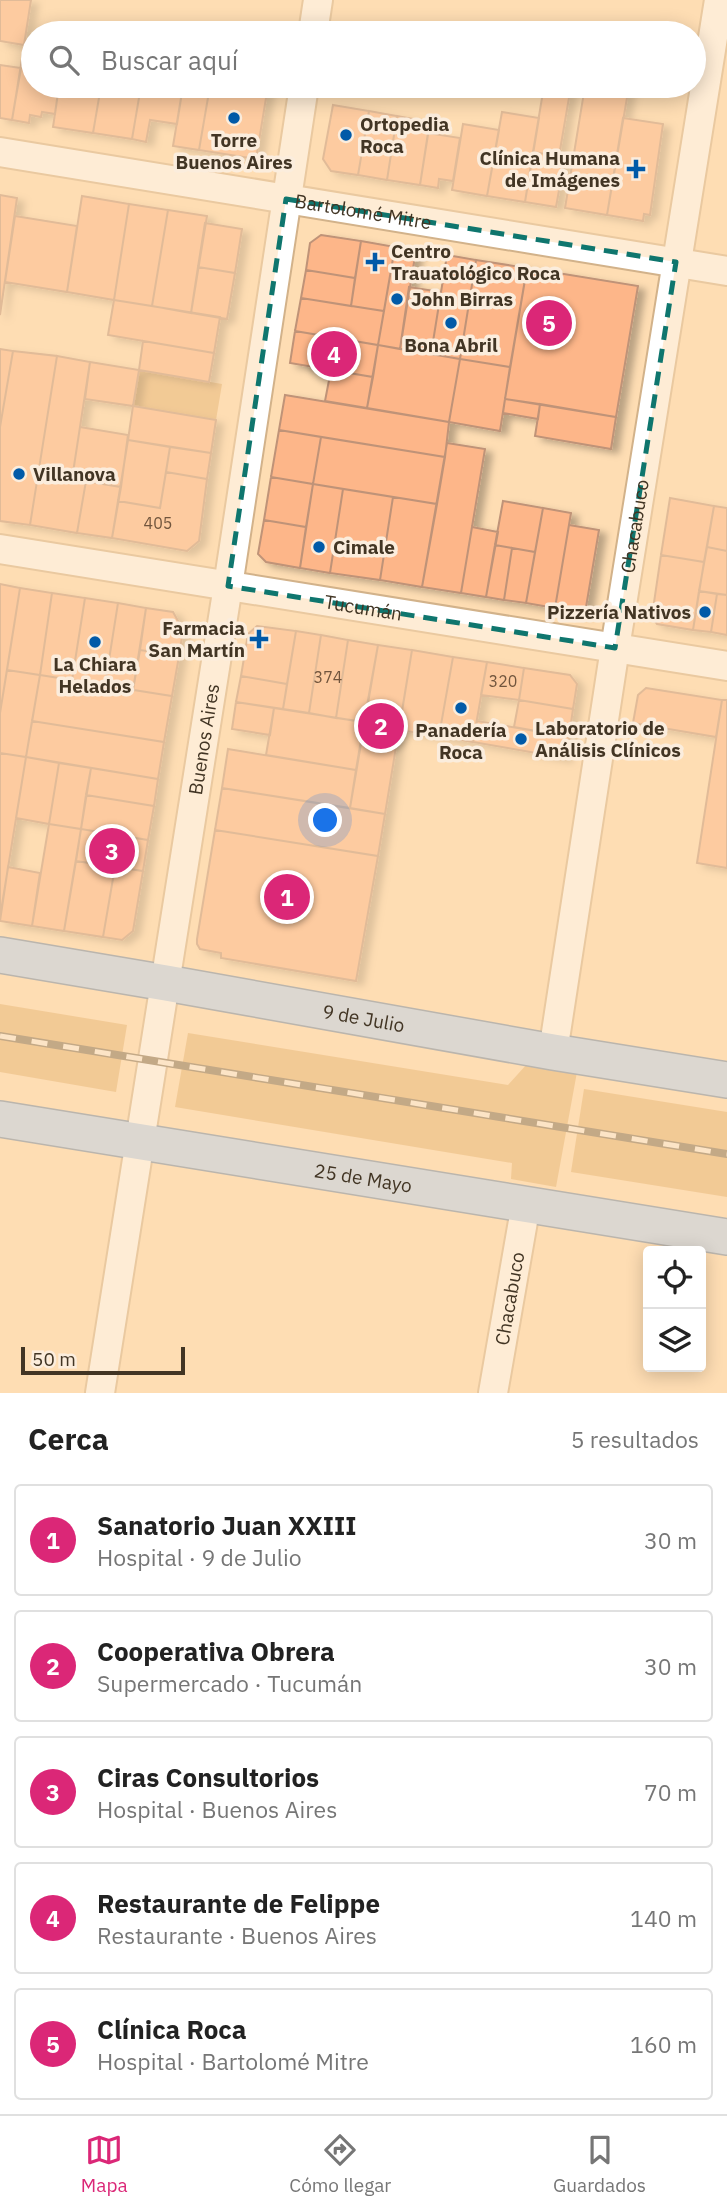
<!DOCTYPE html>
<html lang="es">
<meta charset="utf-8">
<style>
body{margin:0;font-family:"IBM Plex Sans",sans-serif;background:#f2f2f2;color:#222}
.controls{position:absolute;right:21px;bottom:21px;display:grid;overflow:hidden;border-radius:7px;box-shadow:0 4px 18px #0003}
.controls button{width:63px;height:63px;display:grid;place-items:center;padding:0;border:0;border-bottom:2px solid #e0e0e0;background:#fff;color:#222;font:35px sans-serif}
.scale{position:absolute;left:21px;bottom:18px;width:164px;box-sizing:border-box;padding-left:7px;border:4px solid #423524;border-top:0;font-size:19px;line-height:24px;white-space:nowrap;color:#423524;-webkit-text-stroke:5px #fbeddd;paint-order:stroke}
.you{position:absolute;left:326px;top:821px;width:24px;height:24px;margin:-18px;border:5px solid #fff;border-radius:50%;background:#1a73e8;box-shadow:0 0 0 10px #1a73e833}
.badge{display:grid;place-items:center;width:46px;height:46px;border-radius:50%;background:#db2777;color:#fff;font-size:23px;font-weight:700}
.pin{position:absolute;translate:-50% -50%;border:4px solid #fff;box-shadow:0 2px 7px #0006}
.list{margin:0;padding:0;list-style:none}
h2{display:flex;justify-content:space-between;align-items:center;height:91px;margin:0;padding:0 28px;font-size:30px}
h2 small{font-size:23px;font-weight:400;color:#767676}
.list li{display:grid;grid-template-columns:46px 1fr auto;gap:21px;align-items:center;box-sizing:border-box;height:112px;margin:0 14px 14px;padding:0 14px;border:2px solid #e0e0e0;border-radius:7px}
.list b{display:block;font-size:26px;white-space:nowrap}
.list p{margin:0;font-size:23px;white-space:nowrap;color:#767676}
.list em{font-size:23px;font-style:normal;color:#767676}
.icon{flex:none;width:38px;height:38px;fill:none;stroke:currentColor;stroke-width:2;stroke-linecap:round;stroke-linejoin:round}
.map{position:relative;flex:none;width:727px;height:1393px;overflow:hidden}
.search{position:absolute;background:#fff;box-shadow:0 4px 18px #0003;left:21px;right:21px;top:21px;height:77px;display:flex;align-items:center;gap:18px;box-sizing:border-box;padding:0 24px;border-radius:38px;color:#767676;font-size:26px}
.sheet{height:721px;background:#fff}
nav{display:flex;justify-content:space-around;align-items:center;box-sizing:border-box;height:98px;border-top:2px solid #e0e0e0;background:#fff;font-size:19px;color:#767676}
nav a{display:grid;justify-items:center;gap:4px}
nav .on{color:#db2777}
.map>svg:first-child{display:block}
</style>
<div class="map">
<svg width="727" height="1393" viewBox="0 0 727 1393">
<defs>
<filter id="shadow"><feDropShadow dx="7" dy="4" stdDeviation="3.5" flood-color="#0004"/></filter>
</defs>
<rect width="100%" height="100%" fill="#feddb3"/>
<!-- green -->
<path fill="#e5b372" d="M139 370 222 384 216 420 133 406Z
M0 1004 127 1025 116 1092 0 1072Z
M188 1033 508 1085 527 1064 577 1072 556 1187 511 1179 512 1163 175 1107Z
M584 1089 727 1112V1197L571 1172Z"/>
<!-- building -->
<path fill="#fdb689" stroke="#bf9378" stroke-width="2" filter="url(#shadow)" d="M0 0H31L24 45 0 41Z
M25 40 33 41V86H59L55 114 42 112 41 117 30 115 29 123 12 120Z
M0 65 21 68 12 120 0 118Z
M59 86H101L93 133 53 127Z
M101 86H141L132 139 93 133Z
M141 86H183L177 124 150 120 146 142 132 139Z
M183 86H210L199 150 173 146Z
M210 86H268L256 159 199 150Z
M544 86H571L559 156 533 152Z
M585 86H629L607 215 565 208Z
M333 105 369 111 358 175 331 171 323 159Z
M369 111 397 116 387 180 358 175Z
M502 112 539 118 525 202 487 196Z
M397 116 430 122 420 185 387 180Z
M623 118 663 124 650 215 644 214 643 221 607 215Z
M463 124 499 130 487 196 452 190Z
M428 133 460 138 453 181 439 179 438 188 420 185Z
M533 152 565 157 556 207 525 202Z
M0 195 17 198 0 315Z
M82 196 129 204 114 300 67 292Z
M129 204 168 210 152 306 114 300Z
M168 210 207 216 191 313 152 306Z
M15 216 77 226 67 292 5 282Z
M205 223 242 229 235 273 198 267Z
M321 235 361 241 355 278 306 270 310 243Z
M361 241 395 247 384 311 351 306Z
M395 247 416 250 400 349 378 345Z
M447 255 476 260 460 359 431 354Z
M476 260 527 268 510 367 460 359Z
M198 267 235 273 227 319 191 313Z
M527 268 638 286 616 417 505 399Z
M306 270 355 278 351 306 301 298Z
M409 287 441 292 431 354 400 349Z
M301 298 384 311 378 345 295 331Z
M114 300 220 317 214 353 108 335Z
M295 331 378 345 373 377 290 363Z
M143 341 214 353 209 382 139 370Z
M378 345 460 359 449 422 367 408Z
M0 349 13 351 0 427Z
M13 351 57 356 30 525 0 521V427Z
M57 356 90 362 72 479 86 481 77 533 30 525Z
M460 359 510 367 500 431 449 422Z
M90 362 139 370 133 406 85 399Z
M331 370 373 377 367 408 325 401Z
M285 395 449 422 445 457 279 430Z
M505 399 540 404 538 419 503 413Z
M540 404 616 417 611 449 535 436Z
M133 406 216 420 211 453 128 440Z
M80 427 128 435 121 487 72 479Z
M279 430 321 437 313 484 271 477Z
M321 437 445 457 437 504 313 484Z
M128 440 170 447 160 508 118 501Z
M447 443 485 449 461 593 422 587Z
M170 447 211 453 207 479 166 472Z
M166 472 207 479 199 541 187 551 112 538 118 501 160 508Z
M271 477 313 484 306 527 264 520Z
M86 481 121 487 112 538 77 533Z
M313 484 343 489 330 573 300 568Z
M343 489 393 497 380 580 330 573Z
M393 497 437 504 422 587 380 580Z
M670 498 714 506 704 562 661 555Z
M503 501 543 508 535 552 495 545Z
M714 506 727 508V551L707 547Z
M543 508 571 513 555 608 526 603Z
M264 520 306 527 300 568 266 562 258 554Z
M569 525 599 530 585 613 555 608Z
M472 527 498 532 486 597 461 593Z
M495 545 512 548 504 600 486 597Z
M707 547 727 551V595L699 591Z
M512 548 535 552 526 603 504 600Z
M661 555 704 562 693 630 657 624 652 616Z
M0 584 20 588 1 707H0Z
M20 588 52 593 40 675 7 670Z
M699 591 717 594 711 632 693 630Z
M52 593 85 598 72 680 40 675Z
M717 594 727 595V635L711 632Z
M85 598 118 603 105 685 72 680Z
M118 603 146 608 133 690 105 685Z
M146 608 173 612 183 630 179 656 140 650Z
M257 626 296 631 287 684 241 676 248 634Z
M296 631 321 635 309 713 283 709Z
M321 635 348 640 336 718 309 713Z
M348 640 378 645 364 722 336 718Z
M378 645 412 650 385 814 350 808Z
M140 650 179 656 172 696 133 690Z
M412 650 453 657 439 736 399 730Z
M453 657 487 662 473 742 439 736Z
M487 662 524 668 519 700 481 695Z
M524 668 570 675 577 684 573 709 519 700Z
M7 670 40 675 26 757 0 753V713Z
M40 675 172 696 164 742 32 721Z
M241 676 287 684 283 709 236 702Z
M646 688 722 700 716 737 633 723 638 695Z
M519 700 573 709 569 737 514 727Z
M722 700H727V868L697 863Z
M236 702 274 708 270 735 232 729Z
M274 708 364 722 356 770 266 755Z
M32 721 164 742 158 779 26 757Z
M477 721 569 737 565 758 473 742Z
M228 749 356 770 350 808 222 788Z
M0 753 26 757 0 917Z
M26 757 59 763 49 824 16 818Z
M59 763 91 768 81 829 49 824Z
M91 768 158 779 154 806 86 795Z
M222 788 385 814 378 856 215 830Z
M86 795 154 806 148 840 81 829Z
M49 824 81 829 64 931 32 926Z
M81 829 148 840 143 871 76 861Z
M215 830 378 856 356 981 221 958V953L200 949 197 944V939Z
M76 861 115 867 103 937 64 931Z
M8 867 40 873 32 926 0 921Z
M115 867 143 871 133 931 122 940 103 937Z"/>
<g fill="none" stroke-linecap="round" stroke-linejoin="round">
<defs>
<g id="minor">
<path d="M313 33 318 0"/>
<path id="s1" d="M0 152 727 271"/>
<path id="s2" d="M0 549 727 666"/>
<path id="s3" d="M553 1052 615 648 719 0"/>
<path id="s4" d="M100 1393 228 586 304 86"/>
<path id="s5" d="M493 1393 526 1204"/>
</g>
<g id="major">
<path id="s6" d="M0 955 166 983 553 1052 727 1080"/>
<path id="s7" d="M0 1119 727 1237"/>
</g>
</defs>
<!-- minor casing -->
<use href="#minor" stroke="#d2b28a" stroke-width="32"/>
<!-- major casing -->
<use href="#major" stroke="#6b86a6" stroke-width="38"/>
<!-- minor -->
<use href="#minor" stroke="#fff" stroke-width="28"/>
<!-- major -->
<use href="#major" stroke="#b3d1f4" stroke-width="35"/>
<defs>
<path id="rail" d="M0 1036 727 1154"/>
</defs>
<!-- rail casing -->
<use href="#rail" stroke="#7d6a51" stroke-width="8"/>
<!-- rail -->
<use href="#rail" stroke="#fbeddd" stroke-width="5" stroke-dasharray="16" stroke-linecap="butt"/>
</g>
<!-- marked area -->
<path d="M0 0H727V1393H0ZM286 199 676 262 615 648 228 586Z" fill="#feddb3" fill-opacity=".55" fill-rule="evenodd"/>
<path fill="none" stroke="#0f766e" stroke-width="5" stroke-dasharray="14 9" stroke-linejoin="round" d="M286 199 676 262 615 648 228 586Z"/>
<!-- markers -->
<g fill="#015aa8" stroke="#fbeddd" stroke-width="2.5">
<circle cx="234" cy="118" r="7"/>
<circle cx="346" cy="135" r="7"/>
<path d="M632.5 158.5h7v7h7v7h-7v7h-7v-7h-7v-7h7z"/>
<path d="M371.5 251.5h7v7h7v7h-7v7h-7v-7h-7v-7h7z"/>
<circle cx="397" cy="299" r="7"/>
<circle cx="451" cy="323" r="7"/>
<circle cx="19" cy="474" r="7"/>
<circle cx="319" cy="547" r="7"/>
<circle cx="705" cy="612" r="7"/>
<path d="M255.5 628.5h7v7h7v7h-7v7h-7v-7h-7v-7h7z"/>
<circle cx="95" cy="642" r="7"/>
<circle cx="461" cy="708" r="7"/>
<circle cx="521" cy="739" r="7"/>
</g>
<g text-anchor="middle" dominant-baseline="central" stroke-width="7" stroke-linejoin="round" paint-order="stroke">
<!-- number labels -->
<g font-size="16" fill="#71553d">
<text x="158" y="523">405</text>
<text x="328" y="677">374</text>
<text x="503" y="681">320</text>
</g>
<!-- poi labels -->
<g font-size="19" font-weight="bold" fill="#423524" stroke="#fbeddd" text-anchor="start">
<text x="360" y="124">Ortopedia<tspan x="360" dy="22">Roca</tspan></text>
<text x="234" y="140" text-anchor="middle">Torre<tspan x="234" dy="22">Buenos Aires</tspan></text>
<text x="620" y="158" text-anchor="end">Clínica Humana<tspan x="620" dy="22">de Imágenes</tspan></text>
<text x="391" y="251">Centro<tspan x="391" dy="22">Trauatológico Roca</tspan></text>
<text x="411" y="299">John Birras</text>
<text x="451" y="345" text-anchor="middle">Bona Abril</text>
<text x="33" y="474">Villanova</text>
<text x="333" y="547">Cimale</text>
<text x="691" y="612" text-anchor="end">Pizzería Nativos</text>
<text x="245" y="628" text-anchor="end">Farmacia<tspan x="245" dy="22">San Martín</tspan></text>
<text x="95" y="664" text-anchor="middle">La Chiara<tspan x="95" dy="22">Helados</tspan></text>
<text x="535" y="728">Laboratorio de<tspan x="535" dy="22">Análisis Clínicos</tspan></text>
<text x="461" y="730" text-anchor="middle">Panadería<tspan x="461" dy="22">Roca</tspan></text>
</g>
<!-- street labels -->
<g font-size="19" fill="#423524" stroke="#fbeddd">
<text stroke="none"><textPath href="#s1" startOffset="368">Bartolomé Mitre</textPath></text>
<text stroke="none"><textPath href="#s3" startOffset="532">Chacabuco</textPath></text>
<text stroke="none"><textPath href="#s2" startOffset="368">Tucumán</textPath></text>
<text stroke="none"><textPath href="#s4" startOffset="662">Buenos Aires</textPath></text>
<text stroke="none"><textPath href="#s6" startOffset="369">9 de Julio</textPath></text>
<text stroke="none"><textPath href="#s7" startOffset="368">25 de Mayo</textPath></text>
<text stroke="none"><textPath href="#s5" startOffset="96">Chacabuco</textPath></text>
</g>
</g>
</svg>
<div class="controls">
<button><svg class="icon" aria-label="locate" viewBox="0 0 24 24"><circle cx="12" cy="12" r="6"/><path d="M12 2v4M12 18v4M2 12h4M18 12h4"/></svg></button>
<button><svg class="icon" aria-label="layers" viewBox="0 0 24 24"><path d="M12 4l9 5-9 5-9-5zM3 14l9 5 9-5"/></svg></button>
</div>
<div class="scale">50 m</div>
<div class="you"></div>
<div class="pin badge" style="left:287px;top:897px">1</div>
<div class="pin badge" style="left:381px;top:726px">2</div>
<div class="pin badge" style="left:112px;top:851px">3</div>
<div class="pin badge" style="left:334px;top:354px">4</div>
<div class="pin badge" style="left:549px;top:323px">5</div>
<div class="search"><svg class="icon" aria-label="search" viewBox="0 0 24 24"><circle cx="10" cy="10" r="6"/><path d="M15 15l6 6"/></svg>Buscar aquí</div>
</div>
<section class="sheet">
<h2>Cerca<small>5 resultados</small></h2>
<ul class="list">
<li><span class="badge">1</span><div><b>Sanatorio Juan XXIII</b><p>Hospital · 9 de Julio</p></div><em>30 m</em></li>
<li><span class="badge">2</span><div><b>Cooperativa Obrera</b><p>Supermercado · Tucumán</p></div><em>30 m</em></li>
<li><span class="badge">3</span><div><b>Ciras Consultorios</b><p>Hospital · Buenos Aires</p></div><em>70 m</em></li>
<li><span class="badge">4</span><div><b>Restaurante de Felippe</b><p>Restaurante · Buenos Aires</p></div><em>140 m</em></li>
<li><span class="badge">5</span><div><b>Clínica Roca</b><p>Hospital · Bartolomé Mitre</p></div><em>160 m</em></li>
</ul>
</section>
<nav>
<a class="on"><svg class="icon" aria-label="map" viewBox="0 0 24 24"><path d="M3 6l6-2 6 2 6-2v14l-6 2-6-2-6 2zM9 4v14M15 6v14"/></svg>Mapa</a>
<a><svg class="icon" aria-label="directions" viewBox="0 0 24 24"><path d="M12 3l9 9-9 9-9-9zM9 14v-3h6M13 9l2 2-2 2"/></svg>Cómo llegar</a>
<a><svg class="icon" aria-label="saved" viewBox="0 0 24 24"><path d="M7 4h10v16l-5-4-5 4z"/></svg>Guardados</a>
</nav>
